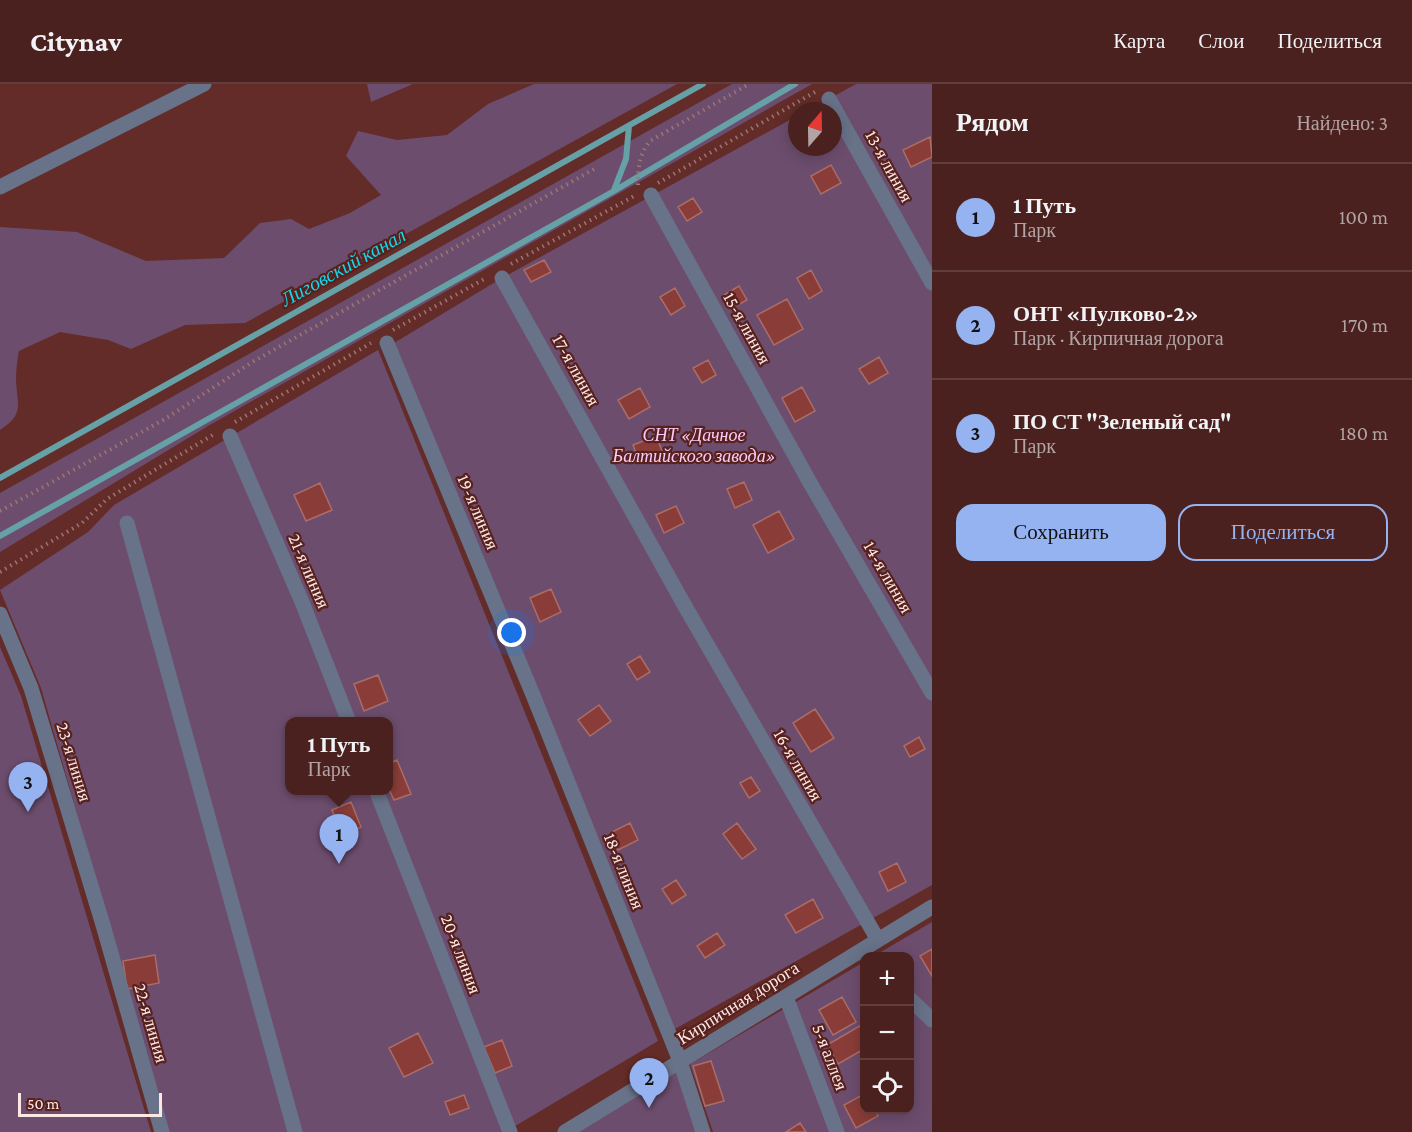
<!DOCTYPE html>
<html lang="ru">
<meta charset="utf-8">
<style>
body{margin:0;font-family:"Crimson Pro",serif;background:#512927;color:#f1f3f6}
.controls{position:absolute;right:18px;bottom:18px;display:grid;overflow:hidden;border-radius:12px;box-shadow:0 3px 15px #0003}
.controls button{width:54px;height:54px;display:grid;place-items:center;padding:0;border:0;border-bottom:2px solid #613e3c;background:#4a211e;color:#f1f3f6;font:30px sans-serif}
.compass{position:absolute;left:788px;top:18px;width:54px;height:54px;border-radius:50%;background:#4a211e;box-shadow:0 3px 15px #0003;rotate:20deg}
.scale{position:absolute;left:18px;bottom:15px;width:144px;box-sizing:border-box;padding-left:6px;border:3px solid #fde7e5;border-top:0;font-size:16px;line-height:21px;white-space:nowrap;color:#fde7e5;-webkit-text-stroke:4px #57211e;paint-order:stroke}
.you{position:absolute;left:512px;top:549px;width:21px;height:21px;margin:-15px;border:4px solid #fff;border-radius:50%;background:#1a73e8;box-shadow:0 0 0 9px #1a73e833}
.badge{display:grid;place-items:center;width:39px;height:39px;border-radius:50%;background:#95b2f1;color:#111;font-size:20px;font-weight:700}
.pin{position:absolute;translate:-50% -50px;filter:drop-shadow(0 2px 3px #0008)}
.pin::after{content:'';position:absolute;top:32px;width:21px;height:18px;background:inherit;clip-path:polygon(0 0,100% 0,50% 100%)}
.popup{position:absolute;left:285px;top:633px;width:108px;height:78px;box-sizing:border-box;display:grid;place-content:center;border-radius:12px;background:#4a211e;filter:drop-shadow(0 2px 4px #0005);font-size:20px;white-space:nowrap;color:#b2a3a4}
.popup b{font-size:22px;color:#f1f3f6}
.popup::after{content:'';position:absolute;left:50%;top:100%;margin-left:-12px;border:12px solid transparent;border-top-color:#4a211e}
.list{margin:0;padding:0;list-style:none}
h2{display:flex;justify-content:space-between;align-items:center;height:78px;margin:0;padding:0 24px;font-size:26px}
h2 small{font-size:20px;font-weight:400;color:#b2a3a4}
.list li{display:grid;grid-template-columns:39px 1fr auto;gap:18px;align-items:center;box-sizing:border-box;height:108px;padding:0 24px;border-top:2px solid #613e3c}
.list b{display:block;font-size:22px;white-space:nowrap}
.list p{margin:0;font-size:20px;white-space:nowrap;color:#b2a3a4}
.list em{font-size:20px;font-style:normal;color:#b2a3a4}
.actions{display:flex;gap:12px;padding:18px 24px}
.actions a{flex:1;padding:14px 0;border:2px solid #95b2f1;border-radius:18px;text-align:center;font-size:21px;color:#95b2f1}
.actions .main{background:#95b2f1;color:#111}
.icon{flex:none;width:33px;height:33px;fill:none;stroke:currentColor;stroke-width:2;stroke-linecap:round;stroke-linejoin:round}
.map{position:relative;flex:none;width:932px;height:1048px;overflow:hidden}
header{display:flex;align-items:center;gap:36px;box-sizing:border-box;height:84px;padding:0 30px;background:#4a211e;border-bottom:2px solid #613e3c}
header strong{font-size:28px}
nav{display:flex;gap:33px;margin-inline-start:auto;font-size:21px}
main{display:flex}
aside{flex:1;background:#4a211e}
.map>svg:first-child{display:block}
</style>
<header>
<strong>Citynav</strong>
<nav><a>Карта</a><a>Слои</a><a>Поделиться</a></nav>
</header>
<main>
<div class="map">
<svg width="932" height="1048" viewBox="0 0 932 1048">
<rect width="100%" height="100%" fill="#632c28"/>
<!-- green -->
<path fill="#6d4d6e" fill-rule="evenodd" d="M367 0H413L371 18Z
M534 0H677L245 239 185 241 131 265 108 256 60 248 19 267C17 276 16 287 16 296 17 321 25 330 0 346V143L77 148 146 177 224 174 260 139 291 135 309 145 350 129 381 111 346 72 358 47 397 56 447 51 488 20Z
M732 0H812L208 342 0 468V409Z
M856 0H932V801L673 946 394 259 502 194 797 32V63H833V27H807Z
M378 266 658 957 505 1048H168L41 604 0 506 88 448 114 421ZM290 638H388V706H290Z
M0 563 21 612 151 1048H0Z
M932 838V1048H713L690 980 864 878V1026H910V872H874Z
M680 977 703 1048H565Z"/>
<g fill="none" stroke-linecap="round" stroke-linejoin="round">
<!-- stream -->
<path stroke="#66a1a8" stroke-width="6" d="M614 106 626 75 629 42
M0 394 703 0
M0 452 614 107 795 0"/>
</g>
<!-- building -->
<path fill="#8a3d38" stroke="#ab6d67" stroke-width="1.5" d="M930 53 932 73 911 83 903 66Z
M831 81 841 99 821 110 811 92Z
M693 114 702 128 687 137 678 123Z
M544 176 551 188 531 198 524 186Z
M811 186 822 207 809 215 797 194Z
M739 202 747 216 732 224 724 211Z
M675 204 685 222 671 231 660 213Z
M787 215 803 245 774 261 757 231Z
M879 273 888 289 869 300 859 285Z
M708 276 716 291 702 299 693 284Z
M802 303 815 327 795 338 782 314Z
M640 304 650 323 629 335 618 316Z
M656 352 663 369 640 379 633 361Z
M744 398 752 416 735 424 727 405Z
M320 399 332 426 306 437 294 411Z
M676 422 684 439 664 449 656 431Z
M779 427 794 455 768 469 753 441Z
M551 505 561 528 540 538 530 514Z
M640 572 650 588 637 596 627 580Z
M378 591 388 617 364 627 354 600Z
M599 621 611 637 590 652 578 636Z
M815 625 834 654 811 668 793 639Z
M919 653 925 665 910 673 904 662Z
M397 676 411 710 394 716 388 703V680Z
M751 693 760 707 749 714 740 699Z
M351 718 361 743 342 751 332 726Z
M630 739 638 756 618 766 610 749Z
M737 739 756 765 742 775 723 750Z
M897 779 906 798 888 807 879 788Z
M676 796 686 811 672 820 662 805Z
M813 815 823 834 796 849 785 831Z
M717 849 725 861 705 874 697 862Z
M932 865V892L920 872Z
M155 871 159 899 127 905 123 877Z
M842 913 856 938 833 951 819 926Z
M863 940 864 965 838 980 827 961Z
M418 949 433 979 404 993 389 964Z
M502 956 512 982 495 989 484 963Z
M711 977 724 1017 705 1022 693 982Z
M864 1010V1026H875L878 1032 856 1044 844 1021Z
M464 1011 469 1024 450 1031 445 1018Z
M800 1039 806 1048H786Z"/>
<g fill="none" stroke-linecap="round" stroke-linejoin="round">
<!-- path -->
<path stroke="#9f7572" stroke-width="4" stroke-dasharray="1.5 4.5" stroke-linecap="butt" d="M658 99 815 8
M638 101C638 83 639 71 650 57L749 0
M511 180 636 111
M393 246 486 194
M235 338 371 259
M0 427 165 335 254 277 596 84
M0 488 82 439 107 415 216 349"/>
<!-- minor -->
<path stroke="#687288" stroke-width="15" d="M829 15 932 199
M0 103 204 0
M651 111 809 397 932 609
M502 194 686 524 878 856
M387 259 533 611 680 977 703 1048
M230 352 302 518 349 638
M127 439 295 1048
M0 530 31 604 103 841 162 1048
M376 706 510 1048
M786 913 837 1048
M910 915 932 936
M565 1048 932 823"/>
</g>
<g text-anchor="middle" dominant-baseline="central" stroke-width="4.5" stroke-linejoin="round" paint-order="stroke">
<!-- street labels -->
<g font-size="18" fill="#fde7e5" stroke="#57211e">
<text transform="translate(889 82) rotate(61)">13-я линия</text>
<text transform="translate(747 244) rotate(61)">15-я линия</text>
<text transform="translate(576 286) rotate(61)">17-я линия</text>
<text transform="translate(478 428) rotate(67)">19-я линия</text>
<text transform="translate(309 487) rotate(67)">21-я линия</text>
<text transform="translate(888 493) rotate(60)">14-я линия</text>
<text transform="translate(74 678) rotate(73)">23-я линия</text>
<text transform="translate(798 681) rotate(60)">16-я линия</text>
<text transform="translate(624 787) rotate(68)">18-я линия</text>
<text transform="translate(461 870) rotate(69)">20-я линия</text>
<text transform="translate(738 919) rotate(-32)">Кирпичная дорога</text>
<text transform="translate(151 939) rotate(74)">22-я линия</text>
<text transform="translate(830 973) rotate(69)">5-я аллея</text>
</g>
<!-- park labels -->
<g font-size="18" font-style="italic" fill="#fbcbfb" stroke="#57211e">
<text x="694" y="351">СНТ «Дачное<tspan x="694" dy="21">Балтийского завода»</tspan></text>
</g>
<!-- water labels -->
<g font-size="20" font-style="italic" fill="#11d8eb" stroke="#57211e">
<text transform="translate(343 183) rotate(-29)">Лиговский канал</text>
</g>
</g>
</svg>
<div class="controls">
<button>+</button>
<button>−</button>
<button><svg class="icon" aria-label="locate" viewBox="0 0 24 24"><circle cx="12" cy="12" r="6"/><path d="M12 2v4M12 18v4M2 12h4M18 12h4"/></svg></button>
</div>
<svg class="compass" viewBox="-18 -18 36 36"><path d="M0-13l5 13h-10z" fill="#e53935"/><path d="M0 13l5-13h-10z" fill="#b2a3a4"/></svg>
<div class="scale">50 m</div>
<div class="you"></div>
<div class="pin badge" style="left:339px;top:780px">1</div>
<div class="popup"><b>1 Путь</b>Парк</div>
<div class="pin badge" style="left:649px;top:1024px">2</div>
<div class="pin badge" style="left:28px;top:728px">3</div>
</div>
<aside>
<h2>Рядом<small>Найдено: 3</small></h2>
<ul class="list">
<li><span class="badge">1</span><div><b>1 Путь</b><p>Парк</p></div><em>100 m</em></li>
<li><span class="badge">2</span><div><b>ОНТ «Пулково-2»</b><p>Парк · Кирпичная дорога</p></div><em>170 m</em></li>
<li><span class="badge">3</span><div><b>ПО СТ &quot;Зеленый сад&quot;</b><p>Парк</p></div><em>180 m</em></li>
</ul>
<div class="actions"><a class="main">Сохранить</a><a>Поделиться</a></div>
</aside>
</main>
